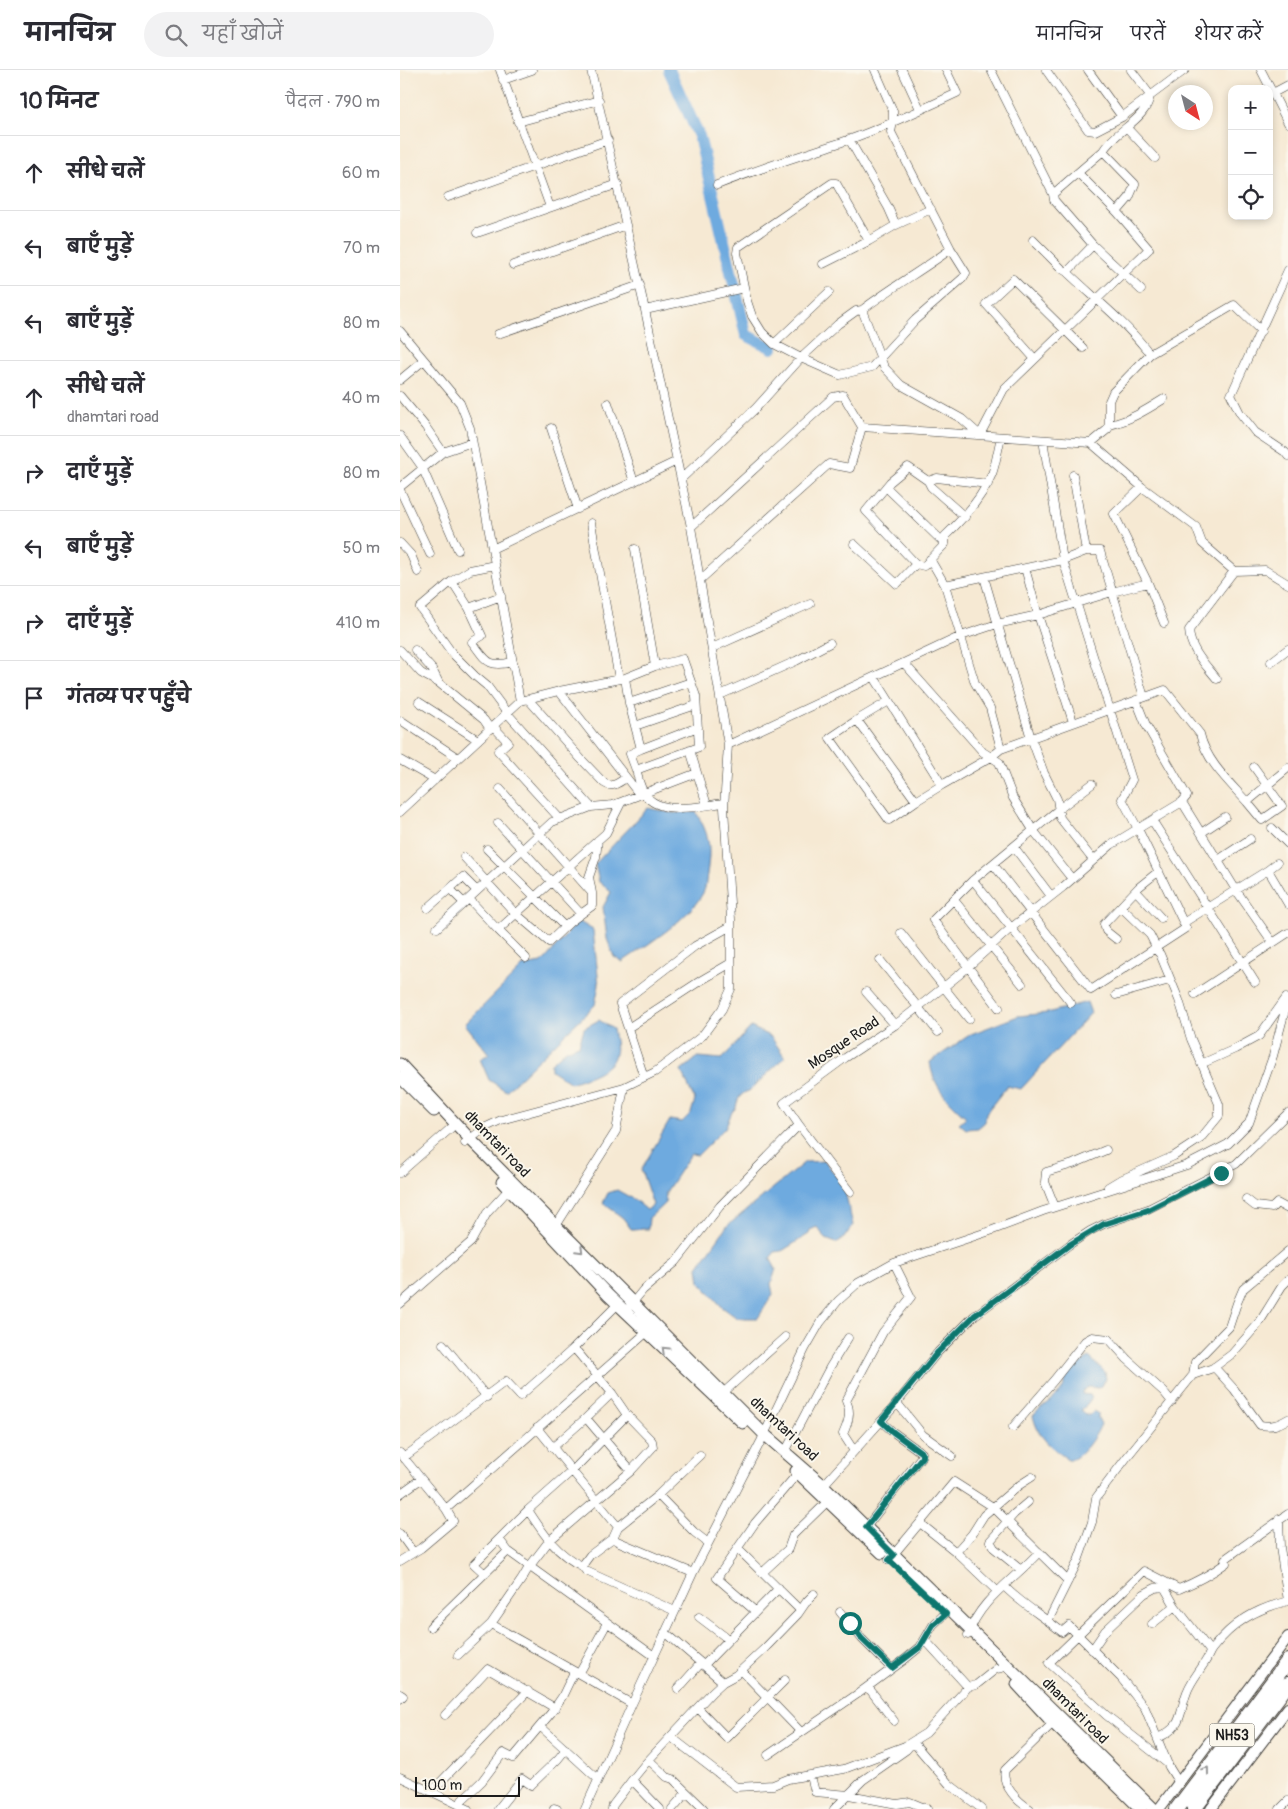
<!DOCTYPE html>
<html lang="hi">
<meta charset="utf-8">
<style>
body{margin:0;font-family:Pangolin,"Playpen Sans Deva",sans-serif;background:#f2f2f3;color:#2b2b33}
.controls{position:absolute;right:15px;top:15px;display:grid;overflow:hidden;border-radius:10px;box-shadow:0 2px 8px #0003}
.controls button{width:45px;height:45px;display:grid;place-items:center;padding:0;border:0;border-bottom:1px solid #e1e1e2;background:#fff;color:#2b2b33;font:25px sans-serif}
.compass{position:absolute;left:768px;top:15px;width:45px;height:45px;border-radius:50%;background:#fff;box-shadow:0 2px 8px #0003;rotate:144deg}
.scale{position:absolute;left:15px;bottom:12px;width:105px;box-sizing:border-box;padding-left:5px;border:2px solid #1c1c1c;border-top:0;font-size:14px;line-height:18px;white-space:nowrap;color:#1c1c1c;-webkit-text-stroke:4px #fbf7ec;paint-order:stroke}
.stop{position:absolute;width:15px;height:15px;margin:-11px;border:4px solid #0f766e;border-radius:50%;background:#fff}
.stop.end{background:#0f766e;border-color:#fff;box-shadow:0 1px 5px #0008}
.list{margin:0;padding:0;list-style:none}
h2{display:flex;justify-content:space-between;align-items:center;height:65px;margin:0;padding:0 20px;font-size:21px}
h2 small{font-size:16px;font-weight:400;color:#7c7c81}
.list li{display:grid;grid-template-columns:32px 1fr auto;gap:15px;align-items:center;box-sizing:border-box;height:75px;padding:0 20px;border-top:1px solid #e1e1e2}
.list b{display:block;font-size:19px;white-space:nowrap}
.list p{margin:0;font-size:16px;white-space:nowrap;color:#7c7c81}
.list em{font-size:16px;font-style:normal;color:#7c7c81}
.icon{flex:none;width:28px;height:28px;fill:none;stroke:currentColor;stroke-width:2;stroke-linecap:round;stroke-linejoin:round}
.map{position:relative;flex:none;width:888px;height:1739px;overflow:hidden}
header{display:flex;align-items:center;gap:30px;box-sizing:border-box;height:70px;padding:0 25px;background:#fff;border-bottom:1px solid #e1e1e2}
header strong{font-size:24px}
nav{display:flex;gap:28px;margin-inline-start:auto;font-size:18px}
.search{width:350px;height:45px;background:#f2f2f3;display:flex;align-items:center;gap:12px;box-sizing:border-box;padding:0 18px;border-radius:28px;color:#7c7c81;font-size:19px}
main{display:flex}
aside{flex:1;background:#fff}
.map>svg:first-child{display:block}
</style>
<header>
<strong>मानचित्र</strong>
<div class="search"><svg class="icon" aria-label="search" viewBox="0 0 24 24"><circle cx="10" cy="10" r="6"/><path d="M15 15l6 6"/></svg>यहाँ खोजें</div>
<nav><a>मानचित्र</a><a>परतें</a><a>शेयर करें</a></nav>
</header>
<main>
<aside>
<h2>10 मिनट<small>पैदल · 790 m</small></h2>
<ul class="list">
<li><svg class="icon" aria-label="ahead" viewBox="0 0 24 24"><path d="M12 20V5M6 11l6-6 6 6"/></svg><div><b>सीधे चलें</b></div><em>60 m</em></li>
<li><svg class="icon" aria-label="left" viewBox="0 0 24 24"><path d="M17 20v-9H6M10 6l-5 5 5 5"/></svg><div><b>बाएँ मुड़ें</b></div><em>70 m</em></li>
<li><svg class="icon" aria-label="left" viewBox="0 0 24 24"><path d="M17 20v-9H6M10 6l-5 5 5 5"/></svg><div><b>बाएँ मुड़ें</b></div><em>80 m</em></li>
<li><svg class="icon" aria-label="ahead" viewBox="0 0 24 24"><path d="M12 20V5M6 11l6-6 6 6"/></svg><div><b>सीधे चलें</b><p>dhamtari road</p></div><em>40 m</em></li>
<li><svg class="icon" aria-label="right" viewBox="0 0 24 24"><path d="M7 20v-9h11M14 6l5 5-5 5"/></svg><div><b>दाएँ मुड़ें</b></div><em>80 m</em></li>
<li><svg class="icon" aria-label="left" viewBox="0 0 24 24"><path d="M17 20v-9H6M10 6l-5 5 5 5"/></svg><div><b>बाएँ मुड़ें</b></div><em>50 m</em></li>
<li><svg class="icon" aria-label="right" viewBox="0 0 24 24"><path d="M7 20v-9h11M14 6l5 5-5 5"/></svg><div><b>दाएँ मुड़ें</b></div><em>410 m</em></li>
<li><svg class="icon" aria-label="arrive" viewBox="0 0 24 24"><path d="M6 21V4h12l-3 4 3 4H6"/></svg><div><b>गंतव्य पर पहुँचे</b></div></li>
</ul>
</aside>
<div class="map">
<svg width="888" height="1739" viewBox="0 0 888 1739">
<rect width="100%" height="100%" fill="#fbf7ec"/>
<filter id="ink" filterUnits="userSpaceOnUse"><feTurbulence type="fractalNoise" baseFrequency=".02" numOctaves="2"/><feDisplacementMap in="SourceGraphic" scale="10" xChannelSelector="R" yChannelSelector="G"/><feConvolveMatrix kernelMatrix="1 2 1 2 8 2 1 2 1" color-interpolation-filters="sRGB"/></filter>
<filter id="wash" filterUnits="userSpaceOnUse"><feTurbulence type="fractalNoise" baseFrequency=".0096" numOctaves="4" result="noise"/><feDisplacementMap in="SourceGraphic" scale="20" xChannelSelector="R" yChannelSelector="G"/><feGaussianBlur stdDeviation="1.12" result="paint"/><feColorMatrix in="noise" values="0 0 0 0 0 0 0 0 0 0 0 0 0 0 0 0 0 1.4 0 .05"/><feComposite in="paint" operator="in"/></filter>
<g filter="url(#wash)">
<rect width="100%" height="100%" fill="#f6e9d3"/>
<!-- water -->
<path fill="#6eaadf" stroke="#45637e" d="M248 738 273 743 296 742C310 766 311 776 307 804 306 810 306 818 303 823 289 849 247 875 222 892L214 887 207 869 203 837 211 822 199 812 195 794Z
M178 851 193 860 199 915 195 935 106 1021 89 1010 80 989 89 984 65 954 123 896 142 893Z
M687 932 691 943 621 1019 607 1016 586 1043 585 1052 578 1058 566 1059 559 1053 566 1047C549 1032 533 1017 530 992L571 964 618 946 647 943Z
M199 950 213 959C214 968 218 978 214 987 210 1001 183 1008 171 1013L151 1000V993L166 980 179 975 184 958Z
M351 957 371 967 385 987 349 1021C340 1023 337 1030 336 1038L332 1042 325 1058 298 1085 291 1084 266 1122 265 1133 249 1148 248 1159H231L223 1148 203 1133 208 1123 217 1120 235 1130 247 1140 253 1135 241 1100 270 1050 282 1052 291 1043 295 1030 281 1001 298 987 322 989Z
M425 1091 444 1117 453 1155 444 1168 436 1173 426 1169 417 1157 410 1160 409 1164 382 1181 375 1182 370 1188 376 1199 371 1214 373 1224 358 1248H337L322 1237 300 1212 298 1197 327 1156 405 1092Z
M689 1287 705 1302 706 1309 699 1318 688 1317 683 1321 682 1324 690 1325 692 1328 681 1341 686 1345H690L694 1341 698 1343V1348L701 1354C698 1363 682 1387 672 1389 666 1390 664 1386 659 1383 645 1372 637 1363 633 1346 640 1337 650 1333 657 1325 663 1320 664 1315 666 1309 670 1299 681 1293 689 1287Z"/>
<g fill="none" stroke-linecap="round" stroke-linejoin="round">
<!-- river -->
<path stroke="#6eaadf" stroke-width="12" d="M269 0 299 66 346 265 372 278"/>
</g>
</g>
<g filter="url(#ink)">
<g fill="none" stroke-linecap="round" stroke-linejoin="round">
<defs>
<path id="minor" d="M100 0 150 137
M502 0 520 39
M591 0 653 124 654 130 693 175 741 220
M646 0 688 60 695 61 722 47
M688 0 722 47 785 0
M861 0 888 53
M103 10 132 0
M873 23 888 15
M118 52 199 30
M727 58 755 88
M449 69 488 137 496 155
M703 81 735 114 729 128 717 142
M317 115C360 98 404 85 448 70 485 57 521 40 557 23L546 0
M653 124 703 81C715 60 747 50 750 25L731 0
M48 127 208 70
M77 163 218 114
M633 170 662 199 667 202C693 227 723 250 746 279
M469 171 496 155 531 139
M423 194 469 171 436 113H432L344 173 338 177 337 183 347 231 352 246 362 262 374 274 401 288 440 305 472 297 515 250 563 208 566 203 551 179 491 62 493 52V41L475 0
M113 195 226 155
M888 200 831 325 840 343 855 362 885 382 888 386
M667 202 693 175
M245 240 344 218
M462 240 484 297 501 315 562 349 580 365 604 319 749 179 717 142 678 103
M0 261 60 333 70 358 120 631 159 621 225 608 255 596 283 589 296 626 299 677 236 700C238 706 239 713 242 719 254 748 299 736 324 733
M98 264 240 215
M374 274 429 222
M634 288 586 234 613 209 683 278
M0 310 24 290
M0 326 25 356 43 382
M208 333 234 412
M709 355C729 351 748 339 764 329
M151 358 178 439
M0 366 22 397 58 480
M691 373 708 359 709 355V331L713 322 750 284 834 235 861 261
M673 405 686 481
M281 409 356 338 401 288 438 254 456 241 462 240C491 218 522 200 551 179
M528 411 537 408 588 414
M0 417 43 382 72 372
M742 417 714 444 748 513 764 553
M487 418 545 474
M0 420 30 484
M191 453 219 609
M291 457 433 327 443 325 462 357
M0 473 11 485 18 502
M454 474 497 514 516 494 524 496 545 474V466C563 449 582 428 592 404 596 393 598 379 601 367
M92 479 277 391
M235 479 255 596
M530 489 545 515
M516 494 466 441 490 412 508 397 528 411 531 417 565 447
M95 495 70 500 52 511 20 538 52 583 75 606 87 616 107 643 191 737
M625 498 638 545 673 652
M834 501 865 500 888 514
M584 507 630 665 644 703 657 729 660 748 693 790
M300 510 429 394 450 398 462 357 691 373 742 417 796 457 802 473 834 501 789 560C790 580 805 594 817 609
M52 511 69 538 101 526
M69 538 82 566 72 572C87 591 87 598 113 592
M312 578 410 534
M0 580 21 603 39 613 84 650 90 659
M15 580 32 599 39 613
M871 592 888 579
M504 593 583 682 599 692 613 728 633 760 672 809
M474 607 542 715 516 731 457 650 489 631
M225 608 229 633 291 612
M159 621 239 724
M320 625 396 591 430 573
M128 629 181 689 204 713C212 719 219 712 226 708
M736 630 746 655 787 726 782 732 836 820 873 873
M19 632 78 670
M229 633 241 679 230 684 236 700
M457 650 430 668 489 750 516 731
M2 651 58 688
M93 656 108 672 98 681 160 749
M235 656 296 635
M328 675 561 566 597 554 638 545 712 522 748 513
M241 679 298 657
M601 679 590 638 575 613 545 515 663 490 686 481H700L744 627
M290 680 307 735
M591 687 601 679 765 620 800 664C806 691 829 712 847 732L888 698
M0 690 35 710
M542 715 591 687
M847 732 862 750 882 736 854 697
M0 742 120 631
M752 750 855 912
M98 753 181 844
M872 758 888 774
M801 763 825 747
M614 777 651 826
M87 779 165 857
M64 787 115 843 149 872 170 852 192 836V823L100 719
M818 790 850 769
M593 794 691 920 786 858 738 759 722 729 732 710 663 490 643 370
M868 800 877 793
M573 810 671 933
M50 819 64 833
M736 821 761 848
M192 823 189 807 196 787 198 770
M69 829 98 860 206 763 221 733
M554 830 622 914
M721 837 750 865 756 877
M28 838 63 807 77 821
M783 853 868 800 888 834
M37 858 152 752 191 737 213 735 297 703
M98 860 126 888
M501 863 569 949
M716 869 706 861 704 854 739 817 759 801
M480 890 538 962
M466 922 495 955
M795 924 888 863
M716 925 770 910
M599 938 533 850 573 810 659 739 692 714
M228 958 300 911 331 893
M801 994 835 979 859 966 886 928
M244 1007 220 934 295 876 331 856
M399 1055 450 1122
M65 1073 86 1057 101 1050 224 1017 255 1002 302 966 322 939 331 919V849L324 738 328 675 291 457 245 240 191 0
M0 1103 51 1058
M708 1117 718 1111 774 1086 800 1069 819 1046V1034L791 969 779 930 760 884 754 878
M846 1129 855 1136 872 1138 877 1133 888 1139
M655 1137 645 1112 646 1102 673 1094 706 1080
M154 1159 216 1061 224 1017
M0 1234 71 1172 87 1143 109 1119
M230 1236 243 1220 276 1192 320 1136 399 1055 384 1033 445 988 495 955 526 931 560 904 611 858 663 817 711 775 782 732
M43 1274 87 1327
M814 1297 834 1319 860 1355C872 1357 878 1355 888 1349
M793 1305 813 1298 832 1284 859 1253 882 1216 888 1210
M323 1323 385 1267
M497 1333 523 1365 552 1386
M186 1348 212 1323
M613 1357 654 1310 685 1271 692 1267 709 1269 727 1289 764 1322 772 1332
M137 1358 218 1457
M152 1378 186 1348 231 1401
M454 1381 443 1364C448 1353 452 1342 446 1331L483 1262 511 1227 494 1193
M385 1382 430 1297 448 1268
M0 1383 46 1439
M3 1388 106 1311 120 1326 174 1278 218 1234
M421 1418 492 1339 538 1282 574 1246 669 1175 690 1161 704 1154 748 1139 836 1094 888 1043
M0 1424 21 1409
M258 1425 294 1462 308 1473
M128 1440C143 1463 156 1484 182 1496L190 1485 213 1468 218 1457 258 1425 300 1385
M879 1449 880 1477 888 1531
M520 1453 556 1482 597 1521
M464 1460 521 1387 522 1383 493 1362 481 1351
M0 1464 13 1482
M213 1468 217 1471 293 1503
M99 1469 108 1481 254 1586
M338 1479 400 1540
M556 1482 572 1464 584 1445 618 1416 632 1407
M489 1490 554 1412 593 1437 668 1511
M0 1491 21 1478 53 1451 46 1439 247 1262
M182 1496 186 1501 275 1541
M621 1500 594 1478 590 1471 614 1444 628 1432
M362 1503 388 1479 393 1465 428 1431
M85 1504 74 1494 128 1440 173 1400 227 1345
M604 1516C621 1534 643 1546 662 1562L669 1556 721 1608 745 1638 769 1697 779 1713
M355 1541 317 1508 355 1453 398 1403
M440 1542 462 1569 492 1599
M299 1547 328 1569
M648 1551 678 1491 692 1452 696 1428 727 1387 793 1305 795 1292 829 1257 837 1233 843 1219 888 1181
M91 1554 232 1634
M752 1554 775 1536
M30 1557 108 1481
M265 1562 323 1612
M568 1565C580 1529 614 1510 639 1482
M525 1570 568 1617
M692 1580 705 1561 744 1524 755 1518 764 1517 775 1536 810 1581
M58 1585 91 1554 122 1509 129 1497 149 1471 231 1401 253 1377 252 1371 227 1345 212 1323 174 1278
M304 1595 379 1518
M341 1600 401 1662
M179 1604 207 1553
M468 1617 494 1651
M278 1619 301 1593
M0 1624 3 1626 0 1629
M298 1638 327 1668 385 1610
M45 1645 88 1599 155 1638
M140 1656 198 1709
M271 1667 336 1717 373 1715 388 1709 444 1699 505 1676 526 1663 568 1617 576 1615 596 1599 602 1598
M758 1668C785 1655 778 1645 787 1622 791 1611 799 1602 805 1592 808 1588 809 1583 812 1579 833 1552 856 1539 888 1531
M368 1685 459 1623 504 1590 520 1577 533 1555 550 1539
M249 1690 267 1707 273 1709 304 1739
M768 1694 706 1645 649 1593 744 1501 779 1519C796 1512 811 1504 826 1493L825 1489 888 1444
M411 1706 415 1722 449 1725 497 1734 510 1732 527 1739
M0 1707 68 1739
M232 1710 245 1694 312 1622 323 1612 336 1605 366 1577 398 1544 407 1531 414 1524
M32 1721 128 1621
M61 1736 62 1730 82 1711 103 1683 113 1688 151 1643 162 1627 174 1602
M154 1738 157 1739
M98 1739 122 1709 131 1715 158 1689 166 1679
M185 1739 232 1634 293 1503 361 1371 405 1279 420 1253 438 1231 458 1213 494 1193 590 1161 643 1141 787 1095 828 1074 849 1053 873 986 888 929
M212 1739 213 1735 232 1710 260 1739
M272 1739 286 1723
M434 1739 463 1710 506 1680 513 1672 549 1714 582 1739
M630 1739C618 1732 601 1715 605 1700L653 1653
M880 1739 888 1731"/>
<path id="tertiary" d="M759 1739 888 1567
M811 1739 888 1638"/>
<path id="secondary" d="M0 994 70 1069 156 1156 364 1364 424 1416 754 1739
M0 1007 34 1041
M102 1112 208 1225 343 1353
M396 1401 482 1483
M617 1614 653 1653 741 1739"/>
<path id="trunk" d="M777 1739 888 1591
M794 1739 888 1614"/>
</defs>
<!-- minor casing -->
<use href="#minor" stroke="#3d3b37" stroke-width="9"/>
<!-- tertiary casing -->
<use href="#tertiary" stroke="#3d3b37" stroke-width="12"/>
<!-- secondary casing -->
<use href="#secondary" stroke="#3d3b37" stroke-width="13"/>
<!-- trunk casing -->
<use href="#trunk" stroke="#3d3b37" stroke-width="16"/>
<!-- minor -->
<use href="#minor" stroke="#fff" stroke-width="8"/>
<!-- tertiary -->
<use href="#tertiary" stroke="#fff" stroke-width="10"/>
<!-- secondary -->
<use href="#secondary" stroke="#fff" stroke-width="11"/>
<!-- trunk -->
<use href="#trunk" stroke="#fff" stroke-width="14"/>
</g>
<!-- one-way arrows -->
<defs><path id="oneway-chevron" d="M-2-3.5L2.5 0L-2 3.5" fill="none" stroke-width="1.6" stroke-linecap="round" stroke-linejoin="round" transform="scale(1.25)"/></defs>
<g stroke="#999">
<use href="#oneway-chevron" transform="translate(180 1180) rotate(45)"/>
<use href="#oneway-chevron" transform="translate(265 1280) rotate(-136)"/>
<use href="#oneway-chevron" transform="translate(806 1700) rotate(-53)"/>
</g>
</g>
<g fill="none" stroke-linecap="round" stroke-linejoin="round" filter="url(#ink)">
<!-- route -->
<path stroke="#0f766e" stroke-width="6" d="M450 1553 462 1569 492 1598 520 1577 533 1555 546 1544 489 1490 494 1485 466 1457 522 1387V1383L493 1362 481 1351 538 1282 574 1246 669 1175 704 1154 748 1140 821 1103"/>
</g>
<g text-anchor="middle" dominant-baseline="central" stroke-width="4" stroke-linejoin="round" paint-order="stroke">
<!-- shield labels -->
<rect fill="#fbf7ec" stroke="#5f5e5a" stroke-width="1" x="809.5" y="1653.5" width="45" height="23" rx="4"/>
<g font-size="14" font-weight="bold" fill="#1c1c1c">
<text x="832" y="1665">NH53</text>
</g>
<!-- street labels -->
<g font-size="15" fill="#1c1c1c" stroke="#fbf7ec">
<text transform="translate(444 973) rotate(-34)">Mosque Road</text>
<text transform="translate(97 1074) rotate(46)">dhamtari road</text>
<text transform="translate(384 1359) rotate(43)">dhamtari road</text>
<text transform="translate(675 1641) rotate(45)">dhamtari road</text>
</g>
</g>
</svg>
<div class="controls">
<button>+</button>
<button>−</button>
<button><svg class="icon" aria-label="locate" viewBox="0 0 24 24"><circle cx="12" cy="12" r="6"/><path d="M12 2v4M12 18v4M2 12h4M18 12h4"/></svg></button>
</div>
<svg class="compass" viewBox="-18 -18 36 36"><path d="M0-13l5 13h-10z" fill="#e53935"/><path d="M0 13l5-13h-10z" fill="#7c7c81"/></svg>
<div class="scale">100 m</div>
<div class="stop" style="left:450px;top:1553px"></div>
<div class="stop end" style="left:821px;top:1103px"></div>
</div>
</main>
